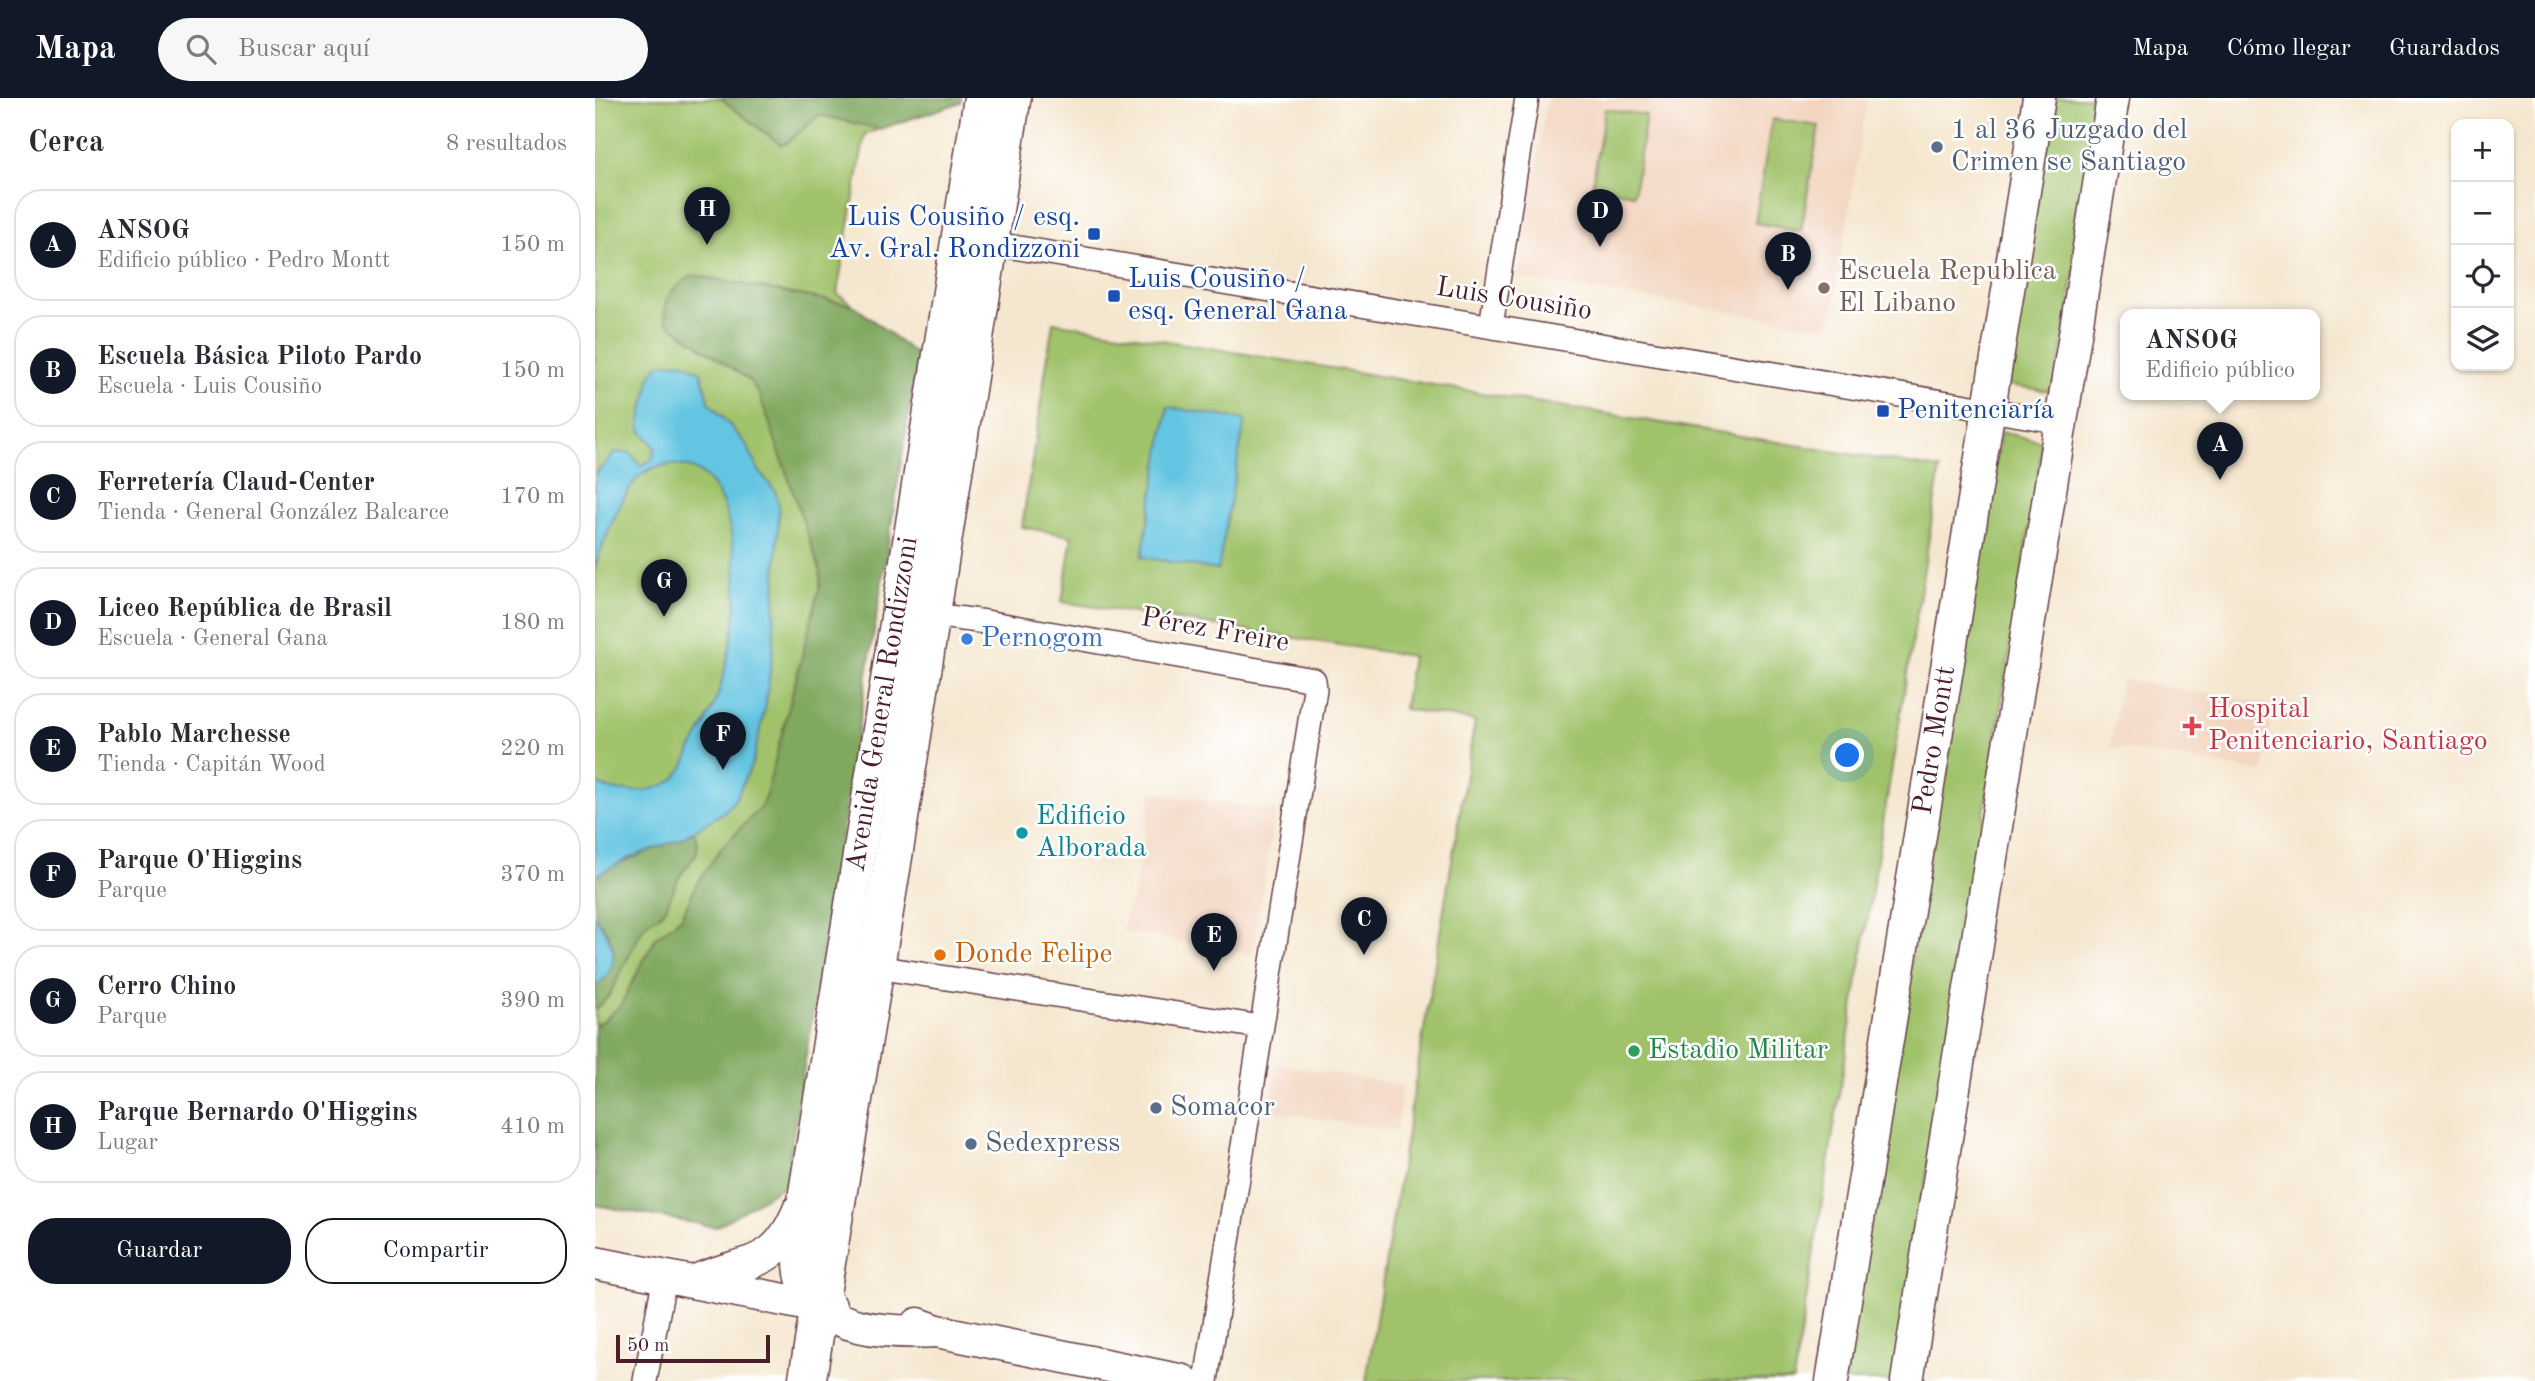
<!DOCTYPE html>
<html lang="es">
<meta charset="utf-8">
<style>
body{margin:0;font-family:"Old Standard TT",serif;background:#f7f7f7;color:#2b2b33}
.controls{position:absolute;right:21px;top:21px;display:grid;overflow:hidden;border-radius:14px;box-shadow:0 2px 5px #0004}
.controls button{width:63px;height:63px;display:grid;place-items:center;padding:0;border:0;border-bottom:2px solid #e1e1e2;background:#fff;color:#2b2b33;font:35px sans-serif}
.scale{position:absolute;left:21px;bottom:18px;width:154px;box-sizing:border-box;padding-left:7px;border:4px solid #4a1f2b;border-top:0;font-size:19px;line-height:24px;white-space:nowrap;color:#4a1f2b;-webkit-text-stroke:5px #fff;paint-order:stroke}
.you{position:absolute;left:1253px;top:658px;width:24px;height:24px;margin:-18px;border:5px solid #fff;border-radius:50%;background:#1a73e8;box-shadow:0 0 0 10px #1a73e833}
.badge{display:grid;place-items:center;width:46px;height:46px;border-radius:50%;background:#111827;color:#fff;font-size:23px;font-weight:700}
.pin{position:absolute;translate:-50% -58px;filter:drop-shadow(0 2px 4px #0008)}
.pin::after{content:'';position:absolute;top:37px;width:24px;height:21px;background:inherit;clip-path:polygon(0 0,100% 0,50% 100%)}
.popup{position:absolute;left:1525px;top:211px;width:200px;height:91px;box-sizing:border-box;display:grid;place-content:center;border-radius:14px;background:#fff;filter:drop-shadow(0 2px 5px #0005);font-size:23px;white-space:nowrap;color:#7c7c81}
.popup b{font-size:26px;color:#2b2b33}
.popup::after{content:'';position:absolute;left:50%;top:100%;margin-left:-14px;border:14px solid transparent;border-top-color:#fff}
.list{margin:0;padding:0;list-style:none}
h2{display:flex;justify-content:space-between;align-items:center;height:91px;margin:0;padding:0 28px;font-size:30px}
h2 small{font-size:23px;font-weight:400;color:#7c7c81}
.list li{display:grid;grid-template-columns:46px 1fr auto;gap:21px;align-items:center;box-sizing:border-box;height:112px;margin:0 14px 14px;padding:0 14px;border:2px solid #e1e1e2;border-radius:28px}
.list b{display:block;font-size:26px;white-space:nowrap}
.list p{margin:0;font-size:23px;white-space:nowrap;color:#7c7c81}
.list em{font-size:23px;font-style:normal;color:#7c7c81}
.actions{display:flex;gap:14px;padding:21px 28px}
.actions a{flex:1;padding:16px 0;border:2px solid #111827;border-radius:28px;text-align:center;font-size:24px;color:#111827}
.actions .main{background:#111827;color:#fff}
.icon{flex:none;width:38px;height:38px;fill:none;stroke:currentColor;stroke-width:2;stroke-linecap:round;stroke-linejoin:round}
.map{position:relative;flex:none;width:1940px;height:1283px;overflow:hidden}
header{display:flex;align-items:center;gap:42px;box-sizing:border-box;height:98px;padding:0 35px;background:#111827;color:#fff}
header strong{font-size:33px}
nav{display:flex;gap:38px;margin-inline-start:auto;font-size:24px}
.search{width:490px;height:63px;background:#f7f7f7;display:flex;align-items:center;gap:18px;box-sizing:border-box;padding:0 24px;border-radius:38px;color:#7c7c81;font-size:26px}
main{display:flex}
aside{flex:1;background:#fff}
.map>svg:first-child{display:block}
</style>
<header>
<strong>Mapa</strong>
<div class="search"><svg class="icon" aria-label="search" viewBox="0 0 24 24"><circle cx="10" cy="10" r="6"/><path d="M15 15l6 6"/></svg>Buscar aquí</div>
<nav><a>Mapa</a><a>Cómo llegar</a><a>Guardados</a></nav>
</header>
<main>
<aside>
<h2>Cerca<small>8 resultados</small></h2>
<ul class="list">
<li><span class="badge">A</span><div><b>ANSOG</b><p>Edificio público · Pedro Montt</p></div><em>150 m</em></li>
<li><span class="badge">B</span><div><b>Escuela Básica Piloto Pardo</b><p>Escuela · Luis Cousiño</p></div><em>150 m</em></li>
<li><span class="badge">C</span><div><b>Ferretería Claud-Center</b><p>Tienda · General González Balcarce</p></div><em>170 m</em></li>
<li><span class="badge">D</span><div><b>Liceo República de Brasil</b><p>Escuela · General Gana</p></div><em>180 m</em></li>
<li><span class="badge">E</span><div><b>Pablo Marchesse</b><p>Tienda · Capitán Wood</p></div><em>220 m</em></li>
<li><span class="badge">F</span><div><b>Parque O'Higgins</b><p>Parque</p></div><em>370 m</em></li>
<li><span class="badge">G</span><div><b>Cerro Chino</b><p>Parque</p></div><em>390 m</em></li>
<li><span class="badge">H</span><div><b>Parque Bernardo O'Higgins</b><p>Lugar</p></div><em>410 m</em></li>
</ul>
<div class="actions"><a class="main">Guardar</a><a>Compartir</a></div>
</aside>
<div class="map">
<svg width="1940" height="1283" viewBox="0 0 1940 1283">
<rect width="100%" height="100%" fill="#fff"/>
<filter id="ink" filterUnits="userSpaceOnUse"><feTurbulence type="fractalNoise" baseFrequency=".0143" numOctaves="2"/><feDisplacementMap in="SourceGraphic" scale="14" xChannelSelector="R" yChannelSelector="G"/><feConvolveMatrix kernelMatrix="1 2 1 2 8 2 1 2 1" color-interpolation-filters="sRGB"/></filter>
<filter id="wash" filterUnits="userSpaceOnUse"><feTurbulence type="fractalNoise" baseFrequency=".00686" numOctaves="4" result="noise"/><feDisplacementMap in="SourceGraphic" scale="28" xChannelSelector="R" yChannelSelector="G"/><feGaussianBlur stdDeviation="1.57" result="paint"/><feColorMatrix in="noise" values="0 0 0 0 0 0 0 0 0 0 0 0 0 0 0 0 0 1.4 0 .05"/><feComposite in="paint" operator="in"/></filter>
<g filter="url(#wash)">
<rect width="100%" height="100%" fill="#f5e7cf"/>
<!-- built -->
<path fill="#f3d4be" d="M952 0H1272L1235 230 923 180Z
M1527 581 1679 607 1668 674 1515 649Z
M557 694 680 713 658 857 528 833 533 807H537Z
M682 966 807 987 802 1033 675 1013Z"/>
<!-- green -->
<path fill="#a0c26b" stroke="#75704b" stroke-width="2" d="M0 0H366V4L270 36 242 195 323 258 190 1087 121 1129 0 1107Z
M1458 0H1507L1460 294 1412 287Z
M1010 11 1051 17 1039 96 997 89Z
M1177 21 1224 28 1206 133 1160 125Z
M458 224 1345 371 1198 1283H771L880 623 809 611 817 558 467 504 477 438 427 429Z
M1406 334 1445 343 1447 350 1299 1283H1245Z"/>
<!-- forest -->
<path fill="#80a85f" stroke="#656445" stroke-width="2" d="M125 0H366V4L285 31 224 17 192 45 186 47Z
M98 177 258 207 323 258 190 1087 121 1129 0 1107V927L8 923 25 908 61 839 86 820 102 785 127 749 165 710 171 697 225 488V472L165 298 154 282 72 225C64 201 79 188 98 177Z
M99 734 103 745 101 756 83 781 71 810 64 818 54 823 47 832 14 898 0 912V888L15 873 19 854 13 836 0 819V778L20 767Z"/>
<!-- water -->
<path fill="#63c5e1" stroke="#567286" stroke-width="2" d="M88 264 106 274 114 304 151 346 164 373 180 393 184 408 178 552 170 611 157 666 141 700 130 713 86 741 36 759 0 778V684C10 691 23 693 35 693 49 693 64 691 76 683 86 676 91 663 96 652 109 629 122 605 128 579 134 554 141 527 141 501 141 456 137 360 72 367 64 368 54 371 47 376 29 389 7 447 0 470V377L20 354 36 355 45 368 57 362 60 349 47 334 45 327 56 277 65 266Z
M573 309 650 322 623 472 547 459Z
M0 819C18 843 30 867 0 888Z"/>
</g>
<g filter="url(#ink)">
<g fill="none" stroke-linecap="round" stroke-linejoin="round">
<defs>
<path id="street" d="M382 143 1467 324
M896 228 932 0
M323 515 391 524 719 582 720 591 611 1283
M268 867 666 929
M50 1283 70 1178"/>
<g id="secondary">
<path d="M0 1165 225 1209 235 1208"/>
<path d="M103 1182C154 1160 179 1172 204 1112"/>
<path d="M323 1226 342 1233 588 1283"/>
<path id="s1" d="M342 1233C297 1235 225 1235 208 1183 201 1165 208 1122 209 1101L385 0"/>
<path id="s2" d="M1237 1283 1444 0"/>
<path d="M1312 1283 1518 0"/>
</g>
<path id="primary" d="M212 1283 297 768 417 0"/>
</defs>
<!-- street casing -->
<use href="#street" stroke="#643d44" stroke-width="26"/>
<!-- secondary casing -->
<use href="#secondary" stroke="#643d44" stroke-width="35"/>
<!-- primary casing -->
<use href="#primary" stroke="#643d44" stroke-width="40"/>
<!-- street -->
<use href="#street" stroke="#fff" stroke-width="23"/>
<!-- secondary -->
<use href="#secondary" stroke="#fff" stroke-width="32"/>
<!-- primary -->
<use href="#primary" stroke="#fff" stroke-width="37"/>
</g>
</g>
<!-- markers -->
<g fill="#5c6f8a" stroke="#fff" stroke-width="2.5">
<circle cx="1342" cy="49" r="7"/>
<circle cx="561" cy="1010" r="7"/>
<circle cx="376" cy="1046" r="7"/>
</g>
<g fill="#1a4fb4" stroke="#fff" stroke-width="2.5">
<rect x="492" y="129" width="14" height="14" rx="3.5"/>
<rect x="512" y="191" width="14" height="14" rx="3.5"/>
<rect x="1281" y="306" width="14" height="14" rx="3.5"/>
</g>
<circle fill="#8d6e63" stroke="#fff" stroke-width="2.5" cx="1229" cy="190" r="7"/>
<circle fill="#3f7fe0" stroke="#fff" stroke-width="2.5" cx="372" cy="541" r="7"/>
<path fill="#e0444e" stroke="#fff" stroke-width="2.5" d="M1593.5 617.5h7v7h7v7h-7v7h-7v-7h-7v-7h7z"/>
<circle fill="#0f9aa8" stroke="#fff" stroke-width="2.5" cx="427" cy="735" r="7"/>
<circle fill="#e8710a" stroke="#fff" stroke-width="2.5" cx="345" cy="857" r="7"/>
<circle fill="#2e9e5b" stroke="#fff" stroke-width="2.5" cx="1039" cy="953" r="7"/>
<g text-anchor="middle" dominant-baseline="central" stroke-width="5" stroke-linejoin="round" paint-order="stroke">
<!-- service labels -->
<g font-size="28" fill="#4e5e75" stroke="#fff" text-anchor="start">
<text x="1356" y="33">1 al 36 Juzgado del<tspan x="1356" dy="32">Crimen se Santiago</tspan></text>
<text x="575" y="1010">Somacor</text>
<text x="390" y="1046">Sedexpress</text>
</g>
<!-- transit labels -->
<g font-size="28" fill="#164399" stroke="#fff" text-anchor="start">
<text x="485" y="120" text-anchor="end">Luis Cousiño / esq.<tspan x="485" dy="32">Av. Gral. Rondizzoni</tspan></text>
<text x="533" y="182">Luis Cousiño /<tspan x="533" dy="32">esq. General Gana</tspan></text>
<text x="1302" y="313">Penitenciaría</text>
</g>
<!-- education labels -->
<g font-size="28" fill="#785e54" stroke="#fff" text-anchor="start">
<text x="1243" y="174">Escuela Republica<tspan x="1243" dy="32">El Libano</tspan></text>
</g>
<!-- street labels -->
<g font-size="28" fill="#4a1f2b" stroke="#fff">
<text transform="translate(919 202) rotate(9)">Luis Cousiño</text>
<text transform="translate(620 533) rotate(10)">Pérez Freire</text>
<text stroke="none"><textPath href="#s1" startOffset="737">Avenida General Rondizzoni</textPath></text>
<text stroke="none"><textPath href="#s2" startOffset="649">Pedro Montt</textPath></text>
</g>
<!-- shop labels -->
<g font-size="28" fill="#366cbe" stroke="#fff" text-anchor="start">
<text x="386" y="541">Pernogom</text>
</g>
<!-- health labels -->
<g font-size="28" fill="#be3a42" stroke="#fff" text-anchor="start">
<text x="1613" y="612">Hospital<tspan x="1613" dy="32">Penitenciario, Santiago</tspan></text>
</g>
<!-- culture labels -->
<g font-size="28" fill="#0d838f" stroke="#fff" text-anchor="start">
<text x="441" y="719">Edificio<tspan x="441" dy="32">Alborada</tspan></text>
</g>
<!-- food labels -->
<g font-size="28" fill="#c56008" stroke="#fff" text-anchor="start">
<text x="359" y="857">Donde Felipe</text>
</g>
<!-- leisure labels -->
<g font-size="28" fill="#27864d" stroke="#fff" text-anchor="start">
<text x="1053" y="953">Estadio Militar</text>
</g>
</g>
</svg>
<div class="controls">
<button>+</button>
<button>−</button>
<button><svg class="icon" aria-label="locate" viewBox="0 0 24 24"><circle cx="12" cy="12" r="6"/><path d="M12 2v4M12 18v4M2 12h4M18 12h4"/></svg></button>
<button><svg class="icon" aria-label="layers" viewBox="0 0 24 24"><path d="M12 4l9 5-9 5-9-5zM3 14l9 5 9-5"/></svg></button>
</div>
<div class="scale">50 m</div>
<div class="you"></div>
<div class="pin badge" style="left:1625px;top:382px">A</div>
<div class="popup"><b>ANSOG</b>Edificio público</div>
<div class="pin badge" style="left:1193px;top:192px">B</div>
<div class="pin badge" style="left:769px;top:857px">C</div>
<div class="pin badge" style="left:1005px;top:149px">D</div>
<div class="pin badge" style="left:619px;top:873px">E</div>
<div class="pin badge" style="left:128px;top:672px">F</div>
<div class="pin badge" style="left:69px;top:519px">G</div>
<div class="pin badge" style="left:112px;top:147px">H</div>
</div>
</main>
